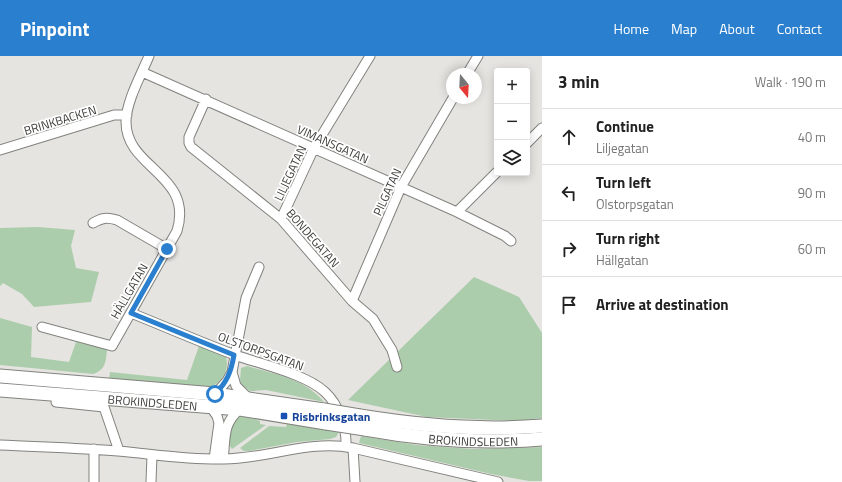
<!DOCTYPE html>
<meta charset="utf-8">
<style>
body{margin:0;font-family:"Titillium Web",sans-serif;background:#f2f2f2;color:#222}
.controls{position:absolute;right:12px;top:12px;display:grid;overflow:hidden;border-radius:4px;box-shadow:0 2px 10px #0003}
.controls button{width:36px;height:36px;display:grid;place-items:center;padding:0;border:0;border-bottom:1px solid #e0e0e0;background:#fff;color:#222;font:20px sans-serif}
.compass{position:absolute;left:446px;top:12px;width:36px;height:36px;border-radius:50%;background:#fff;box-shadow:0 2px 10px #0003;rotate:162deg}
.stop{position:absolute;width:12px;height:12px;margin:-9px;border:3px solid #2a80ce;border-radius:50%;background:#fff}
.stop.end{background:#2a80ce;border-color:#fff;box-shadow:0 1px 4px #0008}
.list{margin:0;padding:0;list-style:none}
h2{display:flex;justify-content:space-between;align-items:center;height:52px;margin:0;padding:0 16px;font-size:17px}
h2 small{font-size:13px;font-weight:400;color:#767676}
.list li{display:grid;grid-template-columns:26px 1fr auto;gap:12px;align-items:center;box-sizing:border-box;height:56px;padding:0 16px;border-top:1px solid #e0e0e0}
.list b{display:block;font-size:15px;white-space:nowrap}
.list p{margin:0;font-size:13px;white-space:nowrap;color:#767676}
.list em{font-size:13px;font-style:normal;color:#767676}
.icon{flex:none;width:22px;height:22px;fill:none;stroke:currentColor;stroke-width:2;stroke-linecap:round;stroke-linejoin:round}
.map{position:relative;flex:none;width:542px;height:426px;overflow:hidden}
header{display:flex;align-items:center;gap:24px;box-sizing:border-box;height:56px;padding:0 20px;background:#2a80ce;color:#fff}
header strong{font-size:19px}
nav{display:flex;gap:22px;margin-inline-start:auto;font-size:14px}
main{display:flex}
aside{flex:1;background:#fff}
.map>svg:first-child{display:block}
</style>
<header>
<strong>Pinpoint</strong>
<nav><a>Home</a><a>Map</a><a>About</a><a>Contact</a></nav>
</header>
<main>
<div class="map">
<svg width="542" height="426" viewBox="0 0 542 426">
<rect width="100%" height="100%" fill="#e5e4e0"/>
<!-- green -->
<path fill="#accdab" d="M38 171 75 174 71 190 76 212 99 216 91 246 34 251 22 238 3 227 0 230V172Z
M474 221 519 241 542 277V362L515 365 427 361 348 344Z
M0 262 32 271 31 301 69 306 76 286 107 293C106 305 106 314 93 318L0 309Z
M199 290 226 301C230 315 221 327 209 332L109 324 110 316 187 324Z
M247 310C274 318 306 323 324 346L266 334 250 335 242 329 240 325 241 312Z
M243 359 260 365V368L266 369 232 393C223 382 229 363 243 359Z
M287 368 339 376 336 381 330 383 297 386 249 395H244L240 392 269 370 286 371Z
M361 380 417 389 472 393 542 391V425H529L491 418 359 387Z"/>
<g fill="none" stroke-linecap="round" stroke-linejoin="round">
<defs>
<path id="street" d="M142 16 457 156 505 180 511 185
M467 18 478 0
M206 43 189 81V87L191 91 281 163 352 245 373 263 392 294 397 311
M527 87 542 72
M0 94 114 59H127
M457 156 497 116
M281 163 314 92 370 0
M93 167C102 162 106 161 117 164L167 193
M352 245 401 131 453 42
M131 257C166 271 200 286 235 299 260 308 306 318 325 336 339 349 347 372 346 391
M42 271 112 290 177 175C194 118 126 113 126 66 126 46 141 19 149 0
M232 316 236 330 248 342
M215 338 227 325 232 316 246 242 259 211
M56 346 104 351 119 395
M210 350 217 360 219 367 214 403
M0 389C39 391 79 392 118 395 153 398 188 404 224 403 267 403 310 383 353 392L498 426
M353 392 355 426
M94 393V426
M223 403C226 382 222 368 240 353
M151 426 152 399"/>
<g id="secondary">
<path d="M0 320 215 338 324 354"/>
<path id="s1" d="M0 334 240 353 326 367"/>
<path d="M360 360C421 370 481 375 542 370"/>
<path id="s2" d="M365 373C425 384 481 388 542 383"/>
</g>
</defs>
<!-- street casing -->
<use href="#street" stroke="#82827e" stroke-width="11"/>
<!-- secondary casing -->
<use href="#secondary" stroke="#82827e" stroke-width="15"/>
<!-- street -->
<use href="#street" stroke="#fff" stroke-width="9"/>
<!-- secondary -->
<use href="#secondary" stroke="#fff" stroke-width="13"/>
<defs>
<path id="secondary-bridge" d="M324 354 360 360
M326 367 365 373"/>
</defs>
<!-- secondary-bridge casing -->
<use href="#secondary-bridge" stroke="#82827e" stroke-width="15" stroke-linecap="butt"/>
<!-- secondary-bridge -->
<use href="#secondary-bridge" stroke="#fff" stroke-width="13"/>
</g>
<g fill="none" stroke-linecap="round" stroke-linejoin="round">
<!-- route -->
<path stroke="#2a80ce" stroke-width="5" d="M167 193 131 257 234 299C231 316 227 326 215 338"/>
</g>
<!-- markers -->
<rect fill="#1a4fb4" stroke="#fff" stroke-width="1.5" x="280" y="356" width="8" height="8" rx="2"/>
<g text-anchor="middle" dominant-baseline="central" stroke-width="3.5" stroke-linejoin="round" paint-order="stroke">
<!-- street labels -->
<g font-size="12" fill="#3c3c3a" stroke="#fff">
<text transform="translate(60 64) rotate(-17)">BRINKBACKEN</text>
<text transform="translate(333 88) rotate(24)">VIMANSGATAN</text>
<text transform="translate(290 117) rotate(-65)">LILJEGATAN</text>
<text transform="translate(387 136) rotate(-65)">PILGATAN</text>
<text transform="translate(313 182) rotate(49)">BONDEGATAN</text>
<text transform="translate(129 235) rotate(-60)">HÄLLGATAN</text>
<text transform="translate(261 295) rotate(20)">OLSTORPSGATAN</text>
<text stroke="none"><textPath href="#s1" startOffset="153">BROKINDSLEDEN</textPath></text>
<text stroke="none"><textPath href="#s2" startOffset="109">BROKINDSLEDEN</textPath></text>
</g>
<!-- transit labels -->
<g font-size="12" font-weight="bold" fill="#164399" stroke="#fff" text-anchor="start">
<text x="292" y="360">Risbrinksgatan</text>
</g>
</g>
</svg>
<div class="controls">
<button>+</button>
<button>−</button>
<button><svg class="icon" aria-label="layers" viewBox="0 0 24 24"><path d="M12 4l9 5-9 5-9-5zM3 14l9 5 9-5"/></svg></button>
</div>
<svg class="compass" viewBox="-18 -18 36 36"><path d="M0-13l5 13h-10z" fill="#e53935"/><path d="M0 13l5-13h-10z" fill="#767676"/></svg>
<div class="stop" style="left:215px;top:338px"></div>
<div class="stop end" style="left:167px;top:193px"></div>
</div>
<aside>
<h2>3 min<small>Walk · 190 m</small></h2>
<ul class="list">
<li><svg class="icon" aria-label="ahead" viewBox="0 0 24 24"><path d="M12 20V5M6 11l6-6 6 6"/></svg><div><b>Continue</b><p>Liljegatan</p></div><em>40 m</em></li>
<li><svg class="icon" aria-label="left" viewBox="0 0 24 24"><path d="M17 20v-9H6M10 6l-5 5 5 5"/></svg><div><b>Turn left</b><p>Olstorpsgatan</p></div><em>90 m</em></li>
<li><svg class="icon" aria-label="right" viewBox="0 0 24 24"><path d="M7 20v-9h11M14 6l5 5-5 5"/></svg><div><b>Turn right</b><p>Hällgatan</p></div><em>60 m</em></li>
<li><svg class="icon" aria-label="arrive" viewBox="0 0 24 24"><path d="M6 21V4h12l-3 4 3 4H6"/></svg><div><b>Arrive at destination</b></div></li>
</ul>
</aside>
</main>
